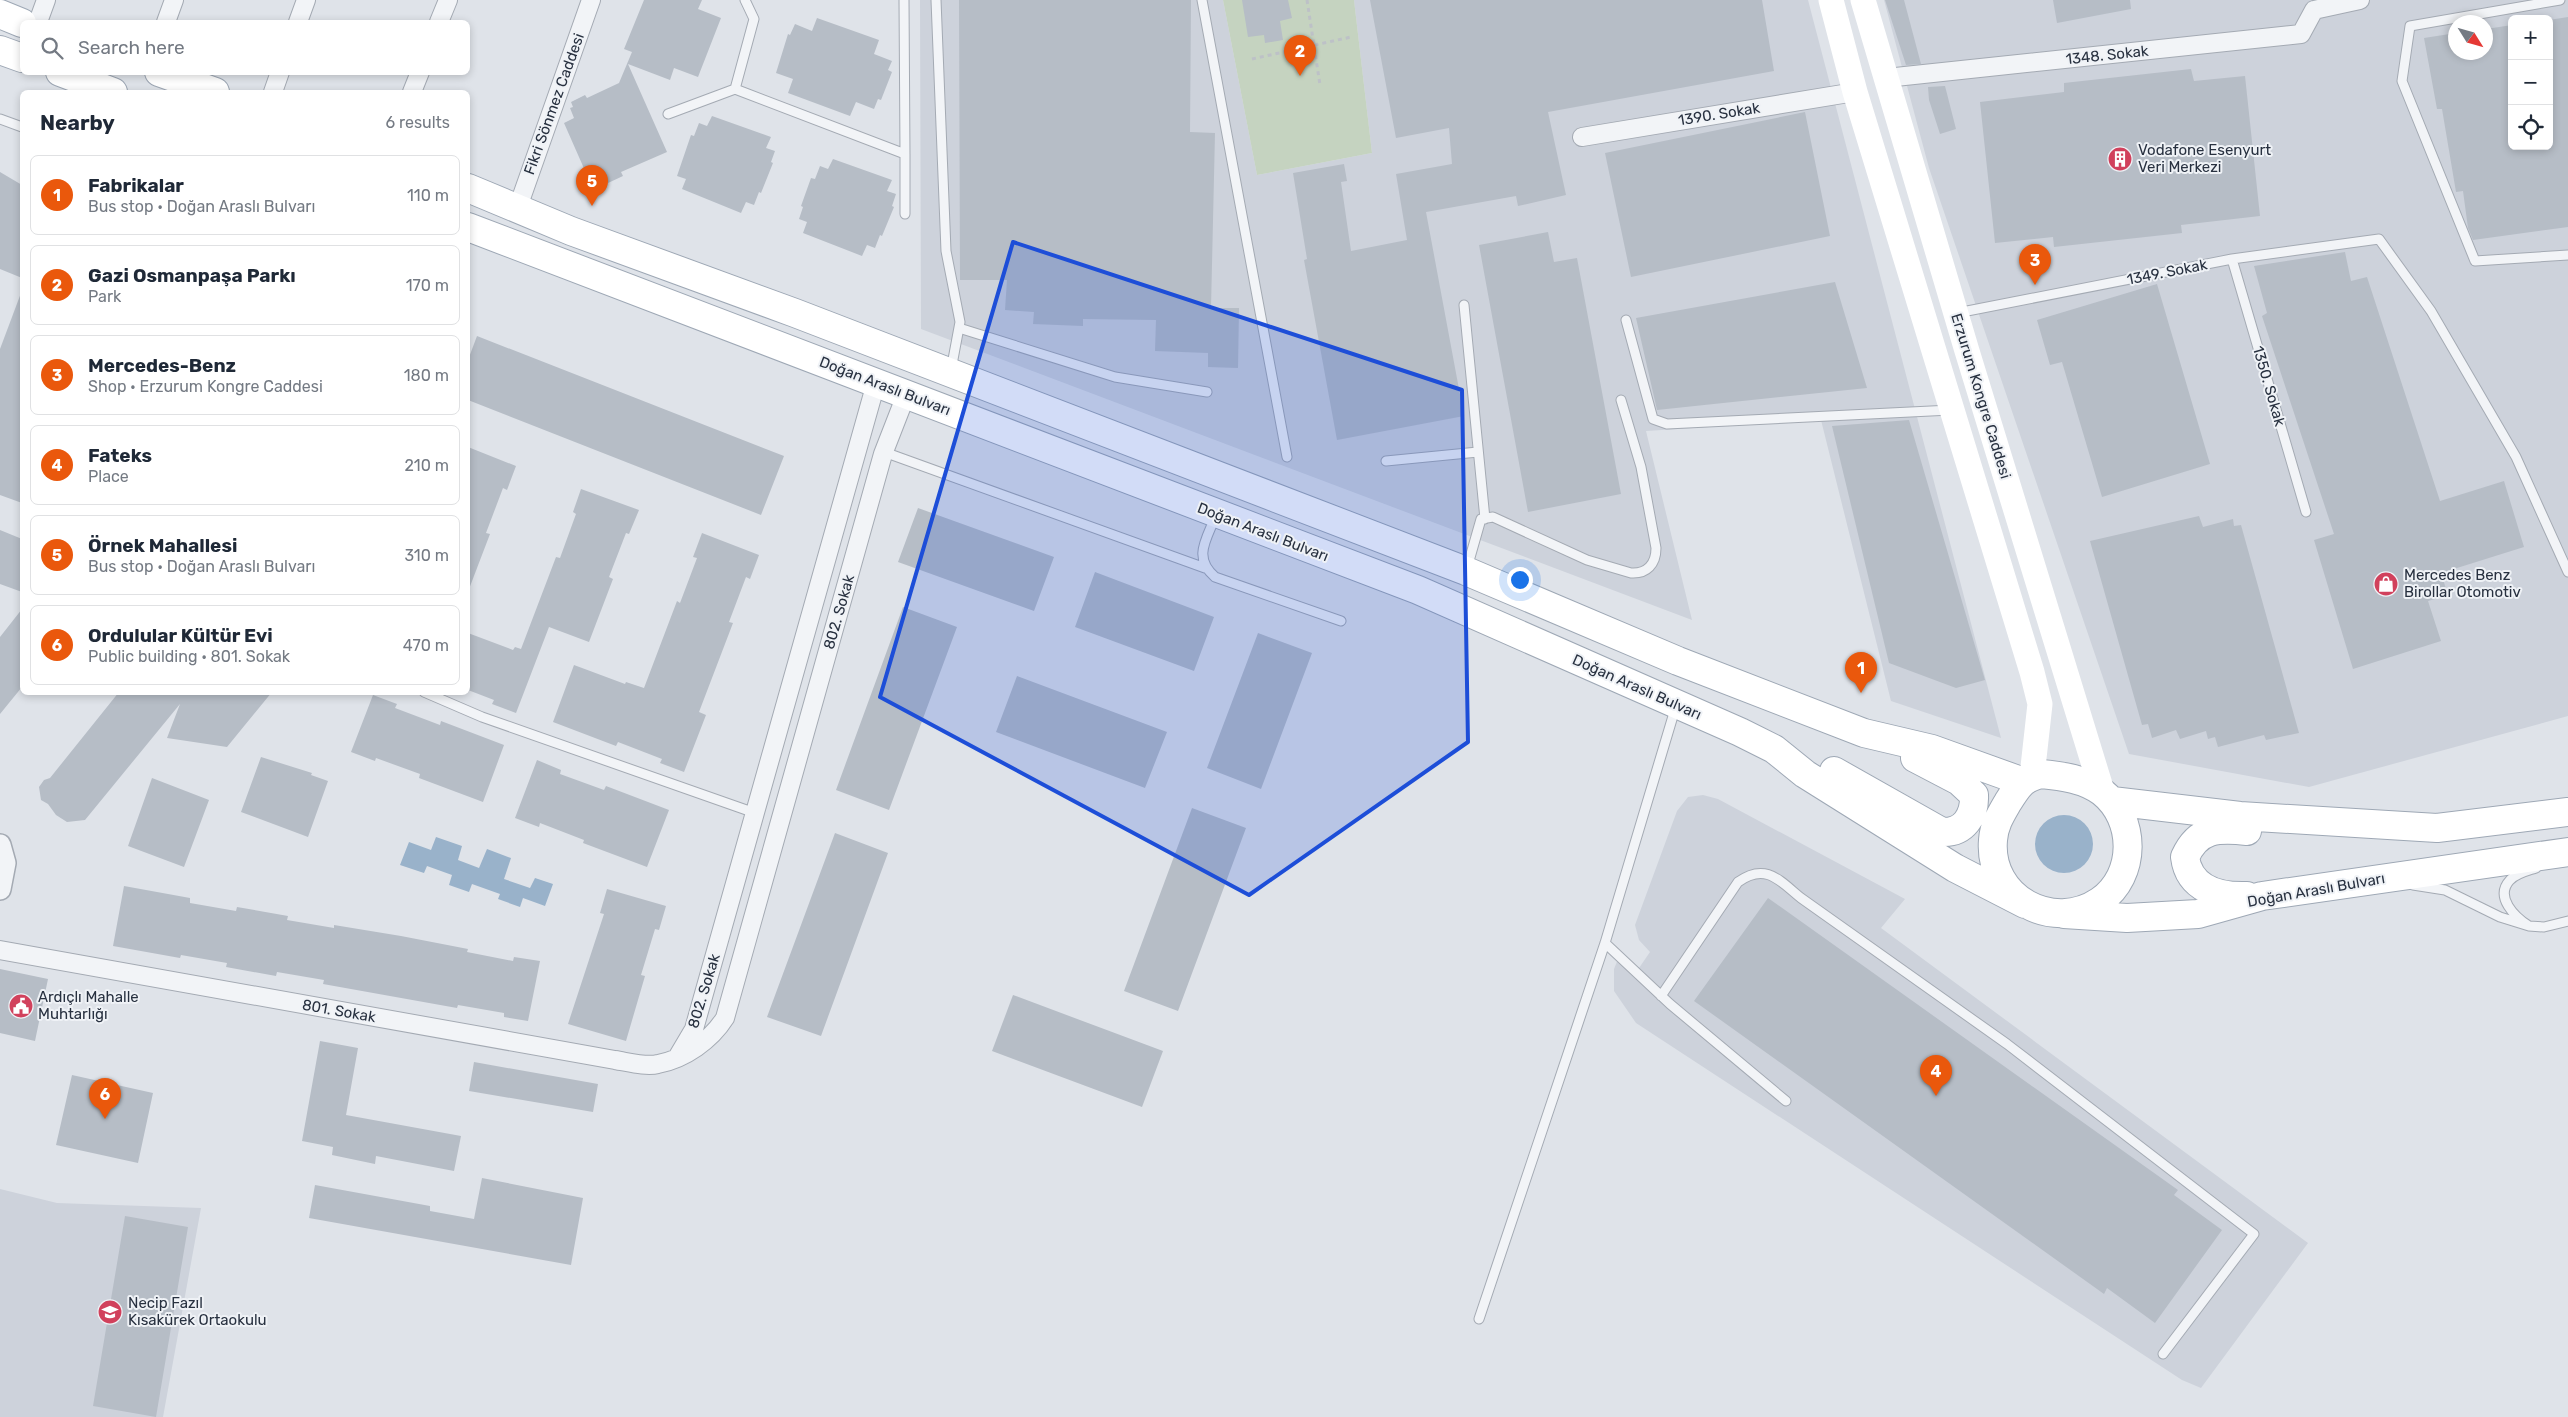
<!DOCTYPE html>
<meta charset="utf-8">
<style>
body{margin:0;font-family:Rubik,sans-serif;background:#f2f2f3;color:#1f2937}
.controls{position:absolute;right:15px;top:15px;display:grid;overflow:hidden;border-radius:8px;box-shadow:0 2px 8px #0003}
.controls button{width:45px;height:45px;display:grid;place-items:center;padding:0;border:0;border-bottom:1px solid #e0e1e3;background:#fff;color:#1f2937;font:25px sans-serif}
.compass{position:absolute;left:2448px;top:15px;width:45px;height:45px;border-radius:50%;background:#fff;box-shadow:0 2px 8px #0003;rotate:127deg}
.you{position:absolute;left:1519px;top:579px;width:18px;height:18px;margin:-12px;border:4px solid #fff;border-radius:50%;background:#1a73e8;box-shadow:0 0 0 8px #1a73e833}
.badge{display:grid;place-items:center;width:32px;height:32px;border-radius:50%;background:#ea580c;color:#fff;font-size:16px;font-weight:700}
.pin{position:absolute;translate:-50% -41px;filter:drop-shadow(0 1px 2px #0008)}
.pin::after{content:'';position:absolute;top:26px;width:18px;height:15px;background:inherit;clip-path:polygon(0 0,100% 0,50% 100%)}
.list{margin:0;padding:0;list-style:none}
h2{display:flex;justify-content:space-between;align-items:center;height:65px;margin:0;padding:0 20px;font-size:21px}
h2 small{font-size:16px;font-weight:400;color:#747a83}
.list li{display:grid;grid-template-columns:32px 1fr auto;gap:15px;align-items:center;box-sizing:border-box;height:80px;margin:0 10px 10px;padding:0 10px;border:1px solid #e0e1e3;border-radius:8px}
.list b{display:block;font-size:19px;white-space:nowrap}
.list p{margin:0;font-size:16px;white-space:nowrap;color:#747a83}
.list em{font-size:16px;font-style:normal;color:#747a83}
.icon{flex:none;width:28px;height:28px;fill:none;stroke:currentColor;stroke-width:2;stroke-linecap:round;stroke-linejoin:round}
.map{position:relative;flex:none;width:2568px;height:1417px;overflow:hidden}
.search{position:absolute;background:#fff;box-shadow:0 2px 8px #0003;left:20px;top:20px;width:450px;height:55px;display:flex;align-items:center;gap:12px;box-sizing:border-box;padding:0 18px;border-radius:8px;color:#747a83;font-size:19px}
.panel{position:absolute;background:#fff;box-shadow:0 2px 8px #0003;left:20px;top:90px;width:450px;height:605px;border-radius:8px}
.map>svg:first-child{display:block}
</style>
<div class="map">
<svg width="2568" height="1417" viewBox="0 0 2568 1417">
<rect width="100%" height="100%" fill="#dfe3e9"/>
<!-- built -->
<path fill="#cdd2db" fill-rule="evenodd" d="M920 0H1223L1257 175 1372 153 1354 0H1808L2001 738 1891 701 1821 420 1646 431 1692 620 921 329Z
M1884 0H2568V716L2309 787 2129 754 1929 168ZM2512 19H2549V146H2512ZM2456 22H2486V52H2456Z
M1703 795 1718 799 1905 899 1881 928 2308 1243 2201 1388 2182 1380 1636 1023 1614 991V969L1618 959 1639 968 1650 952 1639 940 1635 925 1677 811 1688 797Z
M0 1189 57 1203 201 1208 163 1417H0Z"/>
<!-- green -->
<path fill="#c5d3c0" d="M1223 0H1354L1372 153 1257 175Z"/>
<!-- water -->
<path fill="#99b2ca" d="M2035 844a29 29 0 1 1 58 0a29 29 0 1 1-58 0Z
M436 837 462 846 458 860 479 868 487 849 511 858 504 879 530 888 535 878 553 884 545 906 523 898 520 907 498 899 500 894 472 884 469 892 449 885 452 875 427 866 424 873 400 865 409 842 431 850Z"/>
<!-- building -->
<path fill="#b6bdc6" d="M644 0H702L698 9 721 18 698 77 674 68 670 80 628 64 667 152 621 172 623 176 608 183 604 175 598 178 594 169 586 173 564 123 574 118 570 108 573 107 571 102 585 95 587 98 619 83 632 52 624 49Z
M959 0H1191L1190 132 1215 133 1211 308H1239L1238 368 1208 367V353L1155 351 1156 320 1083 319V326L1033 324 1034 312 1005 310 1007 280H960Z
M1242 0H1288L1292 18 1280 21 1283 40 1265 43 1264 35 1248 37Z
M1370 0H1762L1774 71 1548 112 1566 195 1518 206 1516 196 1426 212 1464 416 1337 440 1304 260 1307 259 1293 173 1344 164 1347 181 1341 182 1351 251 1407 240 1396 174 1452 164 1449 128 1396 138Z
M1885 0H1904L1921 64 1906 65Z
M2053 0H2130L2131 9 2057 23Z
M2568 17V227L2473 240 2468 228 2463 191 2456 192 2442 109H2437L2424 38 2456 33V52H2486V29L2512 25V146H2549V20Z
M817 18 879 40 874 54 892 61 888 70 892 72 881 100 878 99 874 109 856 102 850 116 788 93 793 79 776 73 788 34 790 35 795 24 812 31Z
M2191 69 2194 81 2245 76 2260 216 2181 225 2182 233 2054 247 2053 237 1995 243 1980 102 2064 92V83Z
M1945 86 1956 129 1940 134 1929 100 1928 87Z
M1805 112 1830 236 1631 277 1605 153Z
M712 116 771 137 766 148 775 151 771 162 773 163 761 193 759 192 754 205 746 202 741 213 682 189 686 179 677 176 691 135 694 136 699 123 707 126Z
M833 159 892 180 887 191 896 194 892 206 894 207 882 236 880 235 875 248 867 245 862 256 803 233 807 222 799 219 803 207 801 206 811 178 815 179 820 166 828 169Z
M0 172 22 185V278L0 269Z
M1548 232 1554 262 1577 258 1621 494 1528 512 1479 245Z
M2345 252 2351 281 2367 277 2440 501 2504 481 2524 547 2441 573 2448 595 2428 601 2441 641 2353 669 2314 540 2334 534 2262 316 2267 313 2254 266Z
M1835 282 1867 388 1657 410 1636 318Z
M2157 284 2210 464 2102 497 2062 362 2050 365 2037 320Z
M21 293 22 294V503L0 495V349Z
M477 336 784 456 761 515 468 400V360Z
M1909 420 1985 680 1956 688 1889 663 1832 426Z
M468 447 516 466 507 490 503 488 486 533 490 534 469 589Z
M581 489 639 510 629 534 626 533 609 577 613 579 589 642 549 627 516 713 492 704 494 700 468 690V633L513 650 515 647 521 649 556 557 560 558 576 514 573 512Z
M918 508 1054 557 1034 611 898 562Z
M2199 516 2203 527 2233 519 2234 526 2241 525 2299 733 2266 740 2264 735 2218 747 2215 737 2208 739 2206 731 2180 739 2176 730 2152 738 2148 724 2142 725 2090 541Z
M0 530 22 539V592L0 584Z
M702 533 759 555 750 579 746 577 729 622 733 623 699 712 706 715 684 772 660 763 662 759 618 742 616 746 553 722 574 665 625 684 626 682 644 688 677 601 680 603 697 558 693 557Z
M1095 572 1214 617 1194 671 1075 627Z
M903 607 957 627 889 810 836 790Z
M22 609V687L0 714V637Z
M1258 633 1312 653 1261 789 1207 768Z
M1017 676 1167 732 1145 788 996 732Z
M119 692H272L227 747 167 738 180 704 85 820 67 822 56 815 48 804 41 800 39 787 44 780 50 778Z
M373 695 397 704 395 708 440 725 441 721 504 745 483 802 419 778 420 774 376 758 375 761 351 752Z
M261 757 312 773 311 775 328 781 308 837 241 812Z
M537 760 561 770 560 774 604 790 606 786 669 810 647 867 583 843 584 840 540 823 539 827 515 818Z
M152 778 209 800 184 867 128 846Z
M1192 808 1246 828 1178 1011 1124 991Z
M835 833 888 853 821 1036 767 1017Z
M124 886 190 898V903L236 911 237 907 288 916 287 920 334 928V925L401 936 468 949 467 952 513 961 514 957 540 961 528 1021 504 1017V1013L458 1005 457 1008 323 984 324 980 277 972 276 976 226 967 227 963 181 955 180 958 113 946Z
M607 889 666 906 659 930 655 929 641 975 645 976 626 1041 568 1024 604 914 600 913Z
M1768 898 2178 1190 2174 1195 2222 1230 2155 1323 2107 1288 2104 1294 1694 1001Z
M0 969 48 979 35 1041 0 1033Z
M1013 995 1163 1051 1142 1107 992 1051Z
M320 1041 358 1048 346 1115 461 1136 454 1171 376 1156 375 1164 332 1155 333 1147 302 1141Z
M474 1062 598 1084 593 1112 469 1091Z
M72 1075 153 1093 138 1163 56 1145Z
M482 1178 583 1198 571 1265 309 1218 315 1185 430 1206V1211L474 1219Z
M125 1216 188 1227 156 1417 93 1406Z"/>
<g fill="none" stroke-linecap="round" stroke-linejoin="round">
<defs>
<path id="service" d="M745 0 754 19 735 89 905 154V214
M904 0 905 154
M936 0 946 251 960 322 951 370
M1202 0 1287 457
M2560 0 2410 26 2402 81 2475 261 2568 255
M668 114 735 89
M0 119 22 127
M2232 259 2306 512
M1464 305 1485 519
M1957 313 2232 259 2379 239 2431 311 2516 457 2568 572
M1626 320 1653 419 1667 424 1951 410
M959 328 1115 377 1207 392
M884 452 1205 568
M1386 461 1478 452
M1216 515C1207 539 1192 557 1215 577L1341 621
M1467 568 1481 519 1493 517 1587 560 1631 573C1647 574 1656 564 1656 548L1641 467 1621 400
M424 692 482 717 755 813
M2413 885 2445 890 2500 917 2529 926C2515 917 2494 897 2510 880 2517 873 2527 871 2536 868
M2529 926 2544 927 2568 921
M1605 943 1670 1004 1786 1101
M1661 996 1738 882C1766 862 1780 881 1801 898L2007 1044 2254 1234 2163 1354
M1479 1319 1605 943 1676 706"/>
<path id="minor" d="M2314 10 2360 0
M38 22 46 0
M166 22 174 0
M298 22 306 0
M439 22 448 0
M1886 78 2301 34 2314 10
M273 92 280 72
M412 92 420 72
M1582 137 1855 92
M518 207 591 0
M0 950 615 1060C628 1062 646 1067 658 1064 685 1059 711 1040 725 1018L883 454 906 395
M678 1056 694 1029 876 383"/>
<path id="tertiary" d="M0 845 5 863 0 889"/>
<path id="primary" d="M0 14 22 23
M0 50 22 58
M60 72 113 92
M159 72 215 92
M468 188 571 231 795 313 1466 571 1678 661 1864 733 1932 749 2021 781
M468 227 1418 590 1740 732 1774 749 1805 774 1955 868 2025 904
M1834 771 1942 832C1964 833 1975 816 1974 795L1959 781 1915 758
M2041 774C2062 776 2085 779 2102 792 2136 819 2137 875 2100 901 2053 933 1988 898 1993 840 1994 825 2001 814 2008 802 2018 786 2023 778 2041 774Z
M2112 801 2240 816 2437 828 2568 812
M2247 896C2219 897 2189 889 2185 857 2198 828 2218 828 2247 831
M2064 914 2127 918 2198 914 2262 896 2568 852"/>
</defs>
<!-- service casing -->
<use href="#service" stroke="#a4aab3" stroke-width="11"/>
<!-- minor casing -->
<use href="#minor" stroke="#a4aab3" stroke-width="20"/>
<!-- tertiary casing -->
<use href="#tertiary" stroke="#a4aab3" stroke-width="24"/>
<!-- primary casing -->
<use href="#primary" stroke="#9ea8b5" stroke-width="30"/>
<!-- path -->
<path stroke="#bdc1c7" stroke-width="3" stroke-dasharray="4 4" stroke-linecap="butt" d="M1307 0 1320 85
M1252 59 1351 37"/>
<!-- service -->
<use href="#service" stroke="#f2f4f7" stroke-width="9"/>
<!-- minor -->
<use href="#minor" stroke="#f2f4f7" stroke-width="18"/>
<!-- tertiary -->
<use href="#tertiary" stroke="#f2f4f7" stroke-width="21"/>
<!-- secondary -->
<path stroke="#fff" stroke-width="25" d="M1831 0 1855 92 2032 672 2040 704 2032 776
M1863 0 1967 351 2102 791"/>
<!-- primary -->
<use href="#primary" stroke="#fff" stroke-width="28"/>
</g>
<!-- marked area -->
<path fill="#1d4ed8" fill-opacity="0.2" stroke="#1d4ed8" stroke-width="4" stroke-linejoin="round" d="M1013 242 1462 390 1468 742 1249 895 880 697Z"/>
<!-- icons -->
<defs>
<symbol id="building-disc" viewBox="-11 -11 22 22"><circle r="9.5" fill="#d1415c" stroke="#eff2f6"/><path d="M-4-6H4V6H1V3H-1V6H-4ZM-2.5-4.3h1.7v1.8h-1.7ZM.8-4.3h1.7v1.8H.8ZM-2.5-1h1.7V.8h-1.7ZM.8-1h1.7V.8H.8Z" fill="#fff"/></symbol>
<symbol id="shop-disc" viewBox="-11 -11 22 22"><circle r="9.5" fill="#d1415c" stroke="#eff2f6"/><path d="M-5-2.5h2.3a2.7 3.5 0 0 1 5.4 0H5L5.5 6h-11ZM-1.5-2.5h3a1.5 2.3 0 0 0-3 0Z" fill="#fff"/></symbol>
<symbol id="civic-disc" viewBox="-11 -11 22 22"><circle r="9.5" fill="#d1415c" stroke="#eff2f6"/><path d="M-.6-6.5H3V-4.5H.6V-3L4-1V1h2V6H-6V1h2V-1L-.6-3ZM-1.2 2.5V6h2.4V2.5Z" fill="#fff"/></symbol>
<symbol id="school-disc" viewBox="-11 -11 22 22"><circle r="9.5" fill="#d1415c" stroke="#eff2f6"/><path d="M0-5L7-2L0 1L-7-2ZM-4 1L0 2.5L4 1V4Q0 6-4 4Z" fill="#fff"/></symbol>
</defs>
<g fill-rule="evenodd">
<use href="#building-disc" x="2106" y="145" width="28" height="28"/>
<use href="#shop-disc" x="2372" y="570" width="28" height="28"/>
<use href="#civic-disc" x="7" y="992" width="28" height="28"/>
<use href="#school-disc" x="96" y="1298" width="28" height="28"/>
</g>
<g text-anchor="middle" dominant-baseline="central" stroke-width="4" stroke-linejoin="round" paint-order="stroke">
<!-- street labels -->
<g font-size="15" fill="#283140" stroke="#eff2f6">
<text transform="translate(2107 55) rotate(-6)">1348. Sokak</text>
<text transform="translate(554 104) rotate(-70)">Fikri Sönmez Caddesi</text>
<text transform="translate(1719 114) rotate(-9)">1390. Sokak</text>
<text transform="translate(2167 272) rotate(-11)">1349. Sokak</text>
<text transform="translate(885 386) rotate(21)">Doğan Araslı Bulvarı</text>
<text transform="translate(2269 386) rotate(74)">1350. Sokak</text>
<text transform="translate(1981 396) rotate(73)">Erzurum Kongre Caddesi</text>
<text transform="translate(1263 532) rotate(21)">Doğan Araslı Bulvarı</text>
<text transform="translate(839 612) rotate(-74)">802. Sokak</text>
<text transform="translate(1637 687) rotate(24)">Doğan Araslı Bulvarı</text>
<text transform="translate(2316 890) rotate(-10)">Doğan Araslı Bulvarı</text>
<text transform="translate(704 991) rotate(-73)">802. Sokak</text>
<text transform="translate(339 1011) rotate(10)">801. Sokak</text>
</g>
<!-- poi labels -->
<g font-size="15" fill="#283140" stroke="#eff2f6" text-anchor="start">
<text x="2138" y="150">Vodafone Esenyurt<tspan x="2138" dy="17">Veri Merkezi</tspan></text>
<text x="2404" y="575">Mercedes Benz<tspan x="2404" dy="17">Birollar Otomotiv</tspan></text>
<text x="38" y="997">Ardıçlı Mahalle<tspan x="38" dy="17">Muhtarlığı</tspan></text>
<text x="128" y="1303">Necip Fazıl<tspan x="128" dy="17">Kısakürek Ortaokulu</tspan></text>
</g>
</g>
</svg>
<div class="controls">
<button>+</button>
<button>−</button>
<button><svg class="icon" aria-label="locate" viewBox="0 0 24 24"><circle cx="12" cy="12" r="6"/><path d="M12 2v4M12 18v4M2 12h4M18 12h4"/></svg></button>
</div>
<svg class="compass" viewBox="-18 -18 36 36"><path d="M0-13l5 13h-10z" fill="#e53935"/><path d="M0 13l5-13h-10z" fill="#747a83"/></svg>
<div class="you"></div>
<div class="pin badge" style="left:1861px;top:693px">1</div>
<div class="pin badge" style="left:1300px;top:76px">2</div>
<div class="pin badge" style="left:2035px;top:285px">3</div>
<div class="pin badge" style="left:1936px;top:1096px">4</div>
<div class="pin badge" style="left:592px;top:206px">5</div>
<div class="pin badge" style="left:105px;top:1119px">6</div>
<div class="search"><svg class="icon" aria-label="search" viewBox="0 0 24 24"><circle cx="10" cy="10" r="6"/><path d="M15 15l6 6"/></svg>Search here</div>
<section class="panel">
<h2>Nearby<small>6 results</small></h2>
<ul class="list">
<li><span class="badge">1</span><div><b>Fabrikalar</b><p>Bus stop · Doğan Araslı Bulvarı</p></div><em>110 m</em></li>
<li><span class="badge">2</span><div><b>Gazi Osmanpaşa Parkı</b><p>Park</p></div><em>170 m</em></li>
<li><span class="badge">3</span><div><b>Mercedes-Benz</b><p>Shop · Erzurum Kongre Caddesi</p></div><em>180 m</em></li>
<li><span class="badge">4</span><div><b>Fateks</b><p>Place</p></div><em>210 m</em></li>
<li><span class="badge">5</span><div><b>Örnek Mahallesi</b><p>Bus stop · Doğan Araslı Bulvarı</p></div><em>310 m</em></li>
<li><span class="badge">6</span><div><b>Ordulular Kültür Evi</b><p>Public building · 801. Sokak</p></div><em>470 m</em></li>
</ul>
</section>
</div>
